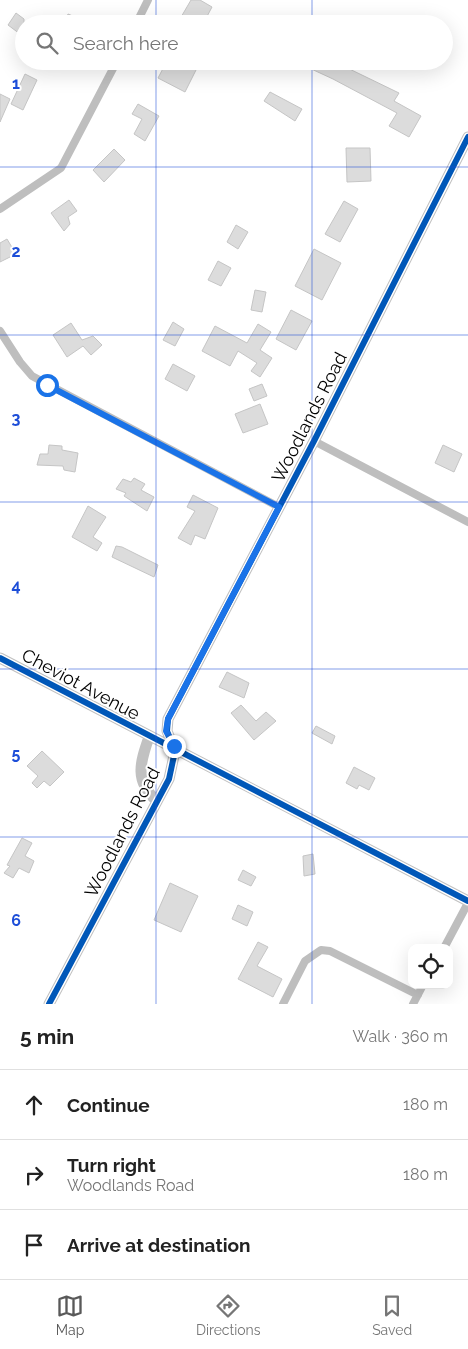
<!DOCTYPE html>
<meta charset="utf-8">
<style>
body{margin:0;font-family:Raleway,sans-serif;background:#f2f2f2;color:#222}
.controls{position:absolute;right:15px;bottom:15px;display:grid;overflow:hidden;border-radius:10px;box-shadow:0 5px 20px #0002}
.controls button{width:45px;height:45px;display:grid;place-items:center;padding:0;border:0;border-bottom:1px solid #e0e0e0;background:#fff;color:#222;font:25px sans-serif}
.stop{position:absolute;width:15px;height:15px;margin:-11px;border:4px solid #1a73e8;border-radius:50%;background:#fff}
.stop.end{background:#1a73e8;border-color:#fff;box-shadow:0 1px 5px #0008}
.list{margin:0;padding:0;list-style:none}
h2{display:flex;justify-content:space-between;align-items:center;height:65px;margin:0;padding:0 20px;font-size:21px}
h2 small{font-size:16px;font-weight:400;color:#767676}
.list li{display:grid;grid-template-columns:32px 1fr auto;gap:15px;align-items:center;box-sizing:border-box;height:70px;padding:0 20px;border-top:1px solid #e0e0e0}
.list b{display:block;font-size:19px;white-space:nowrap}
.list p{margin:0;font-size:16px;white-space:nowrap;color:#767676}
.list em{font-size:16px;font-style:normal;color:#767676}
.icon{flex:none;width:28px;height:28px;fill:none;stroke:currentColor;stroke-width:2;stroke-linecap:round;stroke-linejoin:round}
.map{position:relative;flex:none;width:468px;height:1004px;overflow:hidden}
.search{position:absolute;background:#fff;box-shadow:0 5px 20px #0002;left:15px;right:15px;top:15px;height:55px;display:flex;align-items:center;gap:12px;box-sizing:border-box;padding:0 18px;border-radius:28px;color:#767676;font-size:19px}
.sheet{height:275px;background:#fff}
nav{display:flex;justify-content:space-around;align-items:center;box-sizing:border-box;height:70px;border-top:1px solid #e0e0e0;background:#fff;font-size:14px;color:#767676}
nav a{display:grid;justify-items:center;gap:2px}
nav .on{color:#595959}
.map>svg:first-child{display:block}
</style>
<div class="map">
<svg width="468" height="1004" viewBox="0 0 468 1004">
<rect width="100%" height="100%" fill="#fff"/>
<!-- building -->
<path fill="#dcdcdc" stroke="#c5c5c5" d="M191 0H200L212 7 203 24H177Z
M16 13 24 19V37L8 25Z
M68 14 92 24H64Z
M167 61H188L198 66 185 92 158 78Z
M309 61H333L399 93 394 101 421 116 409 137 389 126 397 113 333 79 307 67Z
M25 74 37 80 23 110 11 104Z
M270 92 302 109 295 121 264 101Z
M0 94 10 99 0 122Z
M138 104 159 116 145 141 134 134 142 119 132 114Z
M346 148H370L371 181 347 182Z
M114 149 125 160 104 182 93 170Z
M69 200 77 211 68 217 70 224 64 231 51 213Z
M344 201 358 209 340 242 325 234Z
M236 225 248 232 238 249 227 242Z
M7 239 16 254 0 262V243Z
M314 249 341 263 322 300 295 286Z
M218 261 231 268 221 286 208 280Z
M255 290 266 292 262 312 251 310Z
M291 310 312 321 296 350 276 339Z
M173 322 184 329 175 346 163 340Z
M71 323 82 340 93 336 102 345 91 355 83 346 67 357 53 335Z
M258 324 271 332 260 350 272 358 260 377 251 371 257 363 238 351 230 366 202 351 215 326 247 343Z
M173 364 195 376 187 391 165 379Z
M262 384 267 396 254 401 249 389Z
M260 404 268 424 243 433 235 414Z
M49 445 62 446V450L78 453 75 472 64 470 63 466 37 465 40 454H48Z
M443 445 462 454 454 472 435 463Z
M134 478 145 484 141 490 154 497 147 511 124 496 126 493 116 489 123 479 131 482Z
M193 495 218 508 205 539 195 535 191 545 178 538 195 511 187 507Z
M88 506 106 517 93 537 102 543 97 551 72 537Z
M116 546 122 547 158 565 154 577 112 557Z
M227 672 249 683 244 698 219 687Z
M241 705 256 721 266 712 276 721 254 740 231 713Z
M316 726 335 736 332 744 312 733Z
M42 751 64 772 50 786 44 781 37 788 32 783 38 776 27 766Z
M354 767 375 778 369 790 359 785 357 789 346 783Z
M22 838 32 843 25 856 34 861 29 873 19 868 13 878 4 873 10 866 7 865Z
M313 854 315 874 304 876 303 856Z
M243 870 256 877 251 886 238 880Z
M170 883 198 896 181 932 154 920Z
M238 905 253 912 247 926 232 919Z
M258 942 268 947 257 966 282 979 273 997 238 979Z"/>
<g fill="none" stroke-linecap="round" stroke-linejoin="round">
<!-- street -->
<path stroke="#bebebe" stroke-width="8" d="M136 24 148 0
M0 209 61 168 117 61
M0 331 20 362 32 376 279 507
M314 441 468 522
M444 948 468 903
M283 1004 305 961 321 950 330 951 418 995
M413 1004 423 985"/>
<!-- secondary -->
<path stroke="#c1c1c1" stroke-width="11" d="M0 658 468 901
M149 737C140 763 134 781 157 801
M49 1004 169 779 175 751 167 731 168 719 314 441 468 137"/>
<defs>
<path id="cycleway" d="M0 658 468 901
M49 1004 169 779 175 751 167 731 168 719 314 441 468 137"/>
</defs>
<!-- cycleway casing -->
<use href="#cycleway" stroke="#fff" stroke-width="9"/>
<!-- cycleway -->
<use href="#cycleway" stroke="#0057b8" stroke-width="6"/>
</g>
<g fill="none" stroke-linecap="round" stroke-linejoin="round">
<!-- route -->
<path stroke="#1a73e8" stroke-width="6" d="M47 385 279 507 168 719 166 731 174 746"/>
</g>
<!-- grid -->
<path fill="none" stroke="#1d4ed8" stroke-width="1" stroke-opacity="0.55" d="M156 0V24M312 0V24M156 61V1004M312 61V1004M0 167H468M0 335H468M0 502H468M0 669H468M0 837H468"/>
<g text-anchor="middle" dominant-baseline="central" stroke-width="4" stroke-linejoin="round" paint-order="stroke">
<!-- street labels -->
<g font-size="18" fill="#000" stroke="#fff">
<text transform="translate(309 417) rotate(-63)">Woodlands Road</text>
<text transform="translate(81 684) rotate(28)">Cheviot Avenue</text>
<text transform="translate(122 832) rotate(-63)">Woodlands Road</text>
</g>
</g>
<g font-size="16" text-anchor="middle" font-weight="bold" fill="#1d4ed8" stroke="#fff" stroke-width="4" stroke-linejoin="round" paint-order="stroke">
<text x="16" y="89">1</text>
<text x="16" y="257">2</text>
<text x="16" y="424">3</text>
<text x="16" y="591">4</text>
<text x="16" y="759">5</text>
<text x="16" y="926">6</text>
</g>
</svg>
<div class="controls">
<button><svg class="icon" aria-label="locate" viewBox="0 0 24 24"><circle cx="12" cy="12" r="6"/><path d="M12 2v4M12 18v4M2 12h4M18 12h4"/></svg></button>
</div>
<div class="stop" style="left:47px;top:385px"></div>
<div class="stop end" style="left:174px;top:746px"></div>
<div class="search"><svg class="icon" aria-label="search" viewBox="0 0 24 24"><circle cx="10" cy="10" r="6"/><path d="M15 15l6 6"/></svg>Search here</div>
</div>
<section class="sheet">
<h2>5 min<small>Walk · 360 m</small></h2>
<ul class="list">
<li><svg class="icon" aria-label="ahead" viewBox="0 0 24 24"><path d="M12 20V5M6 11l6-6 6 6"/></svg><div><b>Continue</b></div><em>180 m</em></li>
<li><svg class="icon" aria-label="right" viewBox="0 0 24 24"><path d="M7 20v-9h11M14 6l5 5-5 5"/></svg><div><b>Turn right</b><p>Woodlands Road</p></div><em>180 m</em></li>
<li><svg class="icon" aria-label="arrive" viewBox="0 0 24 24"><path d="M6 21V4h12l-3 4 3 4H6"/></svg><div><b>Arrive at destination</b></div></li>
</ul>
</section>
<nav>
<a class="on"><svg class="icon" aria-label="map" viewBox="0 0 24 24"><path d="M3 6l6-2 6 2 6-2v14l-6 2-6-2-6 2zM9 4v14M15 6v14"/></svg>Map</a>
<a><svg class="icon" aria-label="directions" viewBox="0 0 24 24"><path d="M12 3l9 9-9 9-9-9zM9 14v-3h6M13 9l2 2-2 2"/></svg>Directions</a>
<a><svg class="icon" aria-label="saved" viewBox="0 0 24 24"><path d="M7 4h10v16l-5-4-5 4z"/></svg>Saved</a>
</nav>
